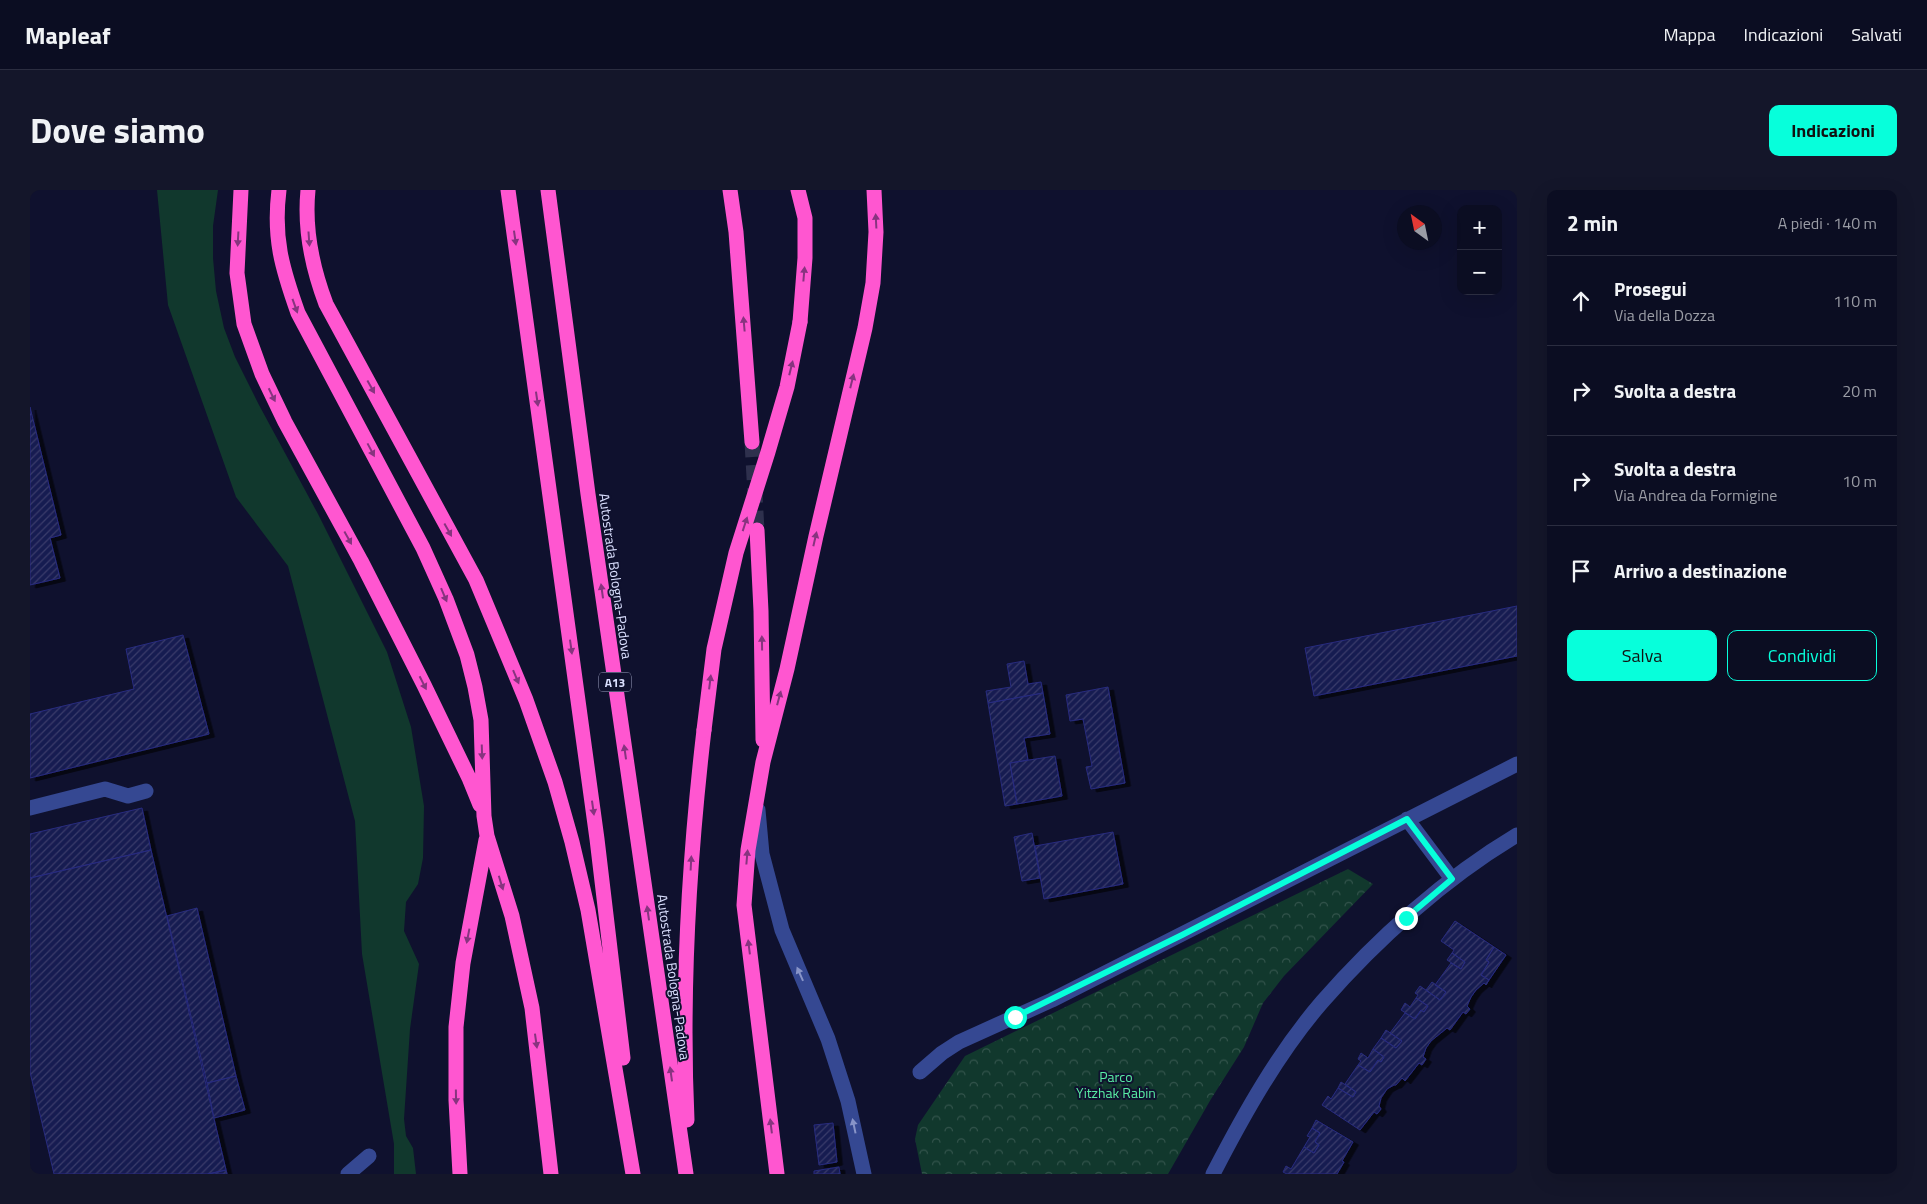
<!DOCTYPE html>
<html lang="it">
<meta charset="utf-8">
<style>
body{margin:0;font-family:"Titillium Web",sans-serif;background:#14162a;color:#f1f3f6}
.controls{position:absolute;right:15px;top:15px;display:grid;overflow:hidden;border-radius:10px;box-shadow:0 5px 20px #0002}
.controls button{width:45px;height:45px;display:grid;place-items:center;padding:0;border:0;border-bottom:1px solid #2b2d40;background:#0b0d22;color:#f1f3f6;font:25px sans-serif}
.compass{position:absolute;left:1367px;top:15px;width:45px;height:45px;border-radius:50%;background:#0b0d22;box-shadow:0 5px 20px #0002;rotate:327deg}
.stop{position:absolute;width:15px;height:15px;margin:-11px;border:4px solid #07ffdb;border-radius:50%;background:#fff}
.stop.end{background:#07ffdb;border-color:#fff;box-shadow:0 1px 5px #0008}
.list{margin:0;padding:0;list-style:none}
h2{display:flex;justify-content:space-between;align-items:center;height:65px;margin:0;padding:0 20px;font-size:21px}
h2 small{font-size:16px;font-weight:400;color:#9a9ca5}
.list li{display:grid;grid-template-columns:32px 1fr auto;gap:15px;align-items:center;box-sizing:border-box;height:90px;padding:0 20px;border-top:1px solid #2b2d40}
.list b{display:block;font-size:19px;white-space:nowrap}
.list p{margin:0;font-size:16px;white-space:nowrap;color:#9a9ca5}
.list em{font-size:16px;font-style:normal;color:#9a9ca5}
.actions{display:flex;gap:10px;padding:15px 20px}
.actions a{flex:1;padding:11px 0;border:1px solid #07ffdb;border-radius:10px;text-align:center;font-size:18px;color:#07ffdb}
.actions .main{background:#07ffdb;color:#111}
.icon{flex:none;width:28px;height:28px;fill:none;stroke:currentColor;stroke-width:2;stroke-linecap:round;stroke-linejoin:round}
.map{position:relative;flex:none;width:1487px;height:984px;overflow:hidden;border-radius:10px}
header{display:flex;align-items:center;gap:30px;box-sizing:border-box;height:70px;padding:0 25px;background:#0b0d22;border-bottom:1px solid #2b2d40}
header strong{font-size:24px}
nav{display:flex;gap:28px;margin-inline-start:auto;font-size:18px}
.intro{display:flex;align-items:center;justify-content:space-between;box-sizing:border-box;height:120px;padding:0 30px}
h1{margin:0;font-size:35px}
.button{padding:12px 22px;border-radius:10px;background:#07ffdb;color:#111;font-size:18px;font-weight:700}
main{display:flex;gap:30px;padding:0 30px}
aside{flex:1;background:#0b0d22;border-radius:10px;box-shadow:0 5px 20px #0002}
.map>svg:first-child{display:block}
</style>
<header>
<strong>Mapleaf</strong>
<nav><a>Mappa</a><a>Indicazioni</a><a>Salvati</a></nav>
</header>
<div class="intro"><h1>Dove siamo</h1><a class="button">Indicazioni</a></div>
<main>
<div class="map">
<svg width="1487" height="984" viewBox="0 0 1487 984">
<defs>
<pattern id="park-crowns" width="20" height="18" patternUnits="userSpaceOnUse" patternTransform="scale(1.25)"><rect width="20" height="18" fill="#11382d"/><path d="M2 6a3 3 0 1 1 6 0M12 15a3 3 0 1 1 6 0" fill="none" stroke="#33544c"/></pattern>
<pattern id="building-hatch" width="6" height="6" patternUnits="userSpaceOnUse" patternTransform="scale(1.25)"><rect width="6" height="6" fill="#181b51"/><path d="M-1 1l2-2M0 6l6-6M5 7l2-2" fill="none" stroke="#393c6b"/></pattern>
<filter id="shadow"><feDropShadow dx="5.5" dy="3" stdDeviation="0" flood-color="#0009"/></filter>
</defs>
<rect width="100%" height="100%" fill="#0f112e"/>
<!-- grass -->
<path fill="#11382d" d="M127 0H188L183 36V68L186 101 194 138 205 167 229 215 288 324 357 462 381 537 394 616 393 668 388 694 376 712 374 741 389 774 380 839 374 929 376 946 383 958 386 984H364V954L332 764 325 631 258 376 206 307 138 115Z"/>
<!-- park -->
<path fill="url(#park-crowns)" d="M1318 679 1343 694 1254 786 1233 813 1214 857 1181 909 1138 984H892L885 949 888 935 935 866Z"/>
<!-- building -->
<path fill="url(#building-hatch)" stroke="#282c7f" filter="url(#shadow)" d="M0 217 31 345 20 348 30 388 0 395Z
M1487 416V466L1284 506 1275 458Z
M153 445 179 544 0 588V524L104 499 96 459Z
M994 471 998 494 1011 492 1013 503 958 513 956 501 981 497 977 474Z
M1078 497 1095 593 1061 599 1056 577 1062 576 1053 529 1040 531 1036 505Z
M1013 503 1020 544 994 548 998 570 980 573 987 614 975 616 958 513Z
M1025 566 1032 606 987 614 980 573Z
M112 618 121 660 0 688V644Z
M1083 642 1093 694 1014 709 1005 656Z
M1002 643 1010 688 992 691 984 647Z
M121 660 196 980 178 984H24L0 882V688Z
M167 718 206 886 177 893 137 726Z
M1425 731 1464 757 1456 770 1459 772 1451 785 1459 790 1456 795 1454 793 1446 800 1441 807 1437 816 1440 819 1436 824 1433 822 1420 840 1417 838 1401 851 1396 858 1393 867 1396 869 1392 875 1389 873 1375 891 1372 888 1366 895H1364L1357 899 1351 908 1349 916 1351 919 1347 924 1344 922 1330 940 1292 915 1298 906 1301 909 1308 898 1323 907 1326 902 1315 894 1328 875 1340 882 1348 870 1351 872 1354 867 1343 859 1351 848 1366 858 1372 851 1360 843 1375 823 1385 829 1391 820 1394 822 1398 816 1386 808 1388 805 1385 803 1390 796 1410 810 1416 802 1405 795 1421 773 1431 779 1435 772 1422 763 1424 760 1411 751Z
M1464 757 1476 765 1459 790 1451 785 1459 772 1456 770Z
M1422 763 1435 772 1431 779 1417 770Z
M1402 792 1416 802 1410 810 1396 800Z
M1386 808 1398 816 1394 822 1391 820 1385 829 1371 820 1375 813 1380 817Z
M1356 840 1372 851 1366 858 1351 848Z
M1343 859 1354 867 1351 872 1348 870 1340 882 1328 875 1331 871 1328 869 1331 863 1338 868Z
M206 886 215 920 184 928 177 893Z
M1311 892 1326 902 1323 907 1308 898Z
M1286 930 1323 952 1312 971 1314 972 1307 984H1257L1253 982 1256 976 1261 979 1274 957 1284 963 1289 955 1285 952 1290 943 1282 938Z
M803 933 807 972 789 975 784 935Z
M1282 938 1290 943 1285 952 1289 955 1284 963 1274 957 1280 947 1277 946Z
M809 977 810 984H784V981Z
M196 980 197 984H178Z"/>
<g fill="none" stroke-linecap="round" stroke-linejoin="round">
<!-- highway-tunnel -->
<path stroke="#2e304d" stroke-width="15" stroke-dasharray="15 8" stroke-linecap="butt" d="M722 252 727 340"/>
<!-- minor -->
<path stroke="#354892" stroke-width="15" d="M0 618 75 599 98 606 116 601
M728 620 732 664 752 740 798 849 818 911 834 984
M1377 629 1422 689
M890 882 912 863 929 852 1022 810 1487 574
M318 984 339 966
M1183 984C1214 924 1248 863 1292 812 1347 749 1415 688 1487 645"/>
<!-- highway -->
<path stroke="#ff56d0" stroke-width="15" d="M211 0 207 83 214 134 232 184 255 232 331 371 394 495 439 588 450 615
M249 0C243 48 252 78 268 123L393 358 416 409 437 465 445 497 451 530 454 626 457 646 482 726 502 818 521 984
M278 0C274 40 282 77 296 114L446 390 496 510 525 592 542 652 558 720 603 984
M478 0 567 649 593 868
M518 0 558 304 656 984
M700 0 706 42 722 252
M768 0 775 28V68L770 132
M727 340 731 421 733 550
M657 930C651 800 659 669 674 540
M430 984 426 910V837L433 773 456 650
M747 984 714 715 718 660 733 572 757 479 786 346 835 138 843 93 846 42 844 0"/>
<!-- highway-bridge -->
<path stroke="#ff56d0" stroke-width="15" d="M674 540 684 459 706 363 738 262 757 197 770 132"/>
</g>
<!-- one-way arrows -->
<defs><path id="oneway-solid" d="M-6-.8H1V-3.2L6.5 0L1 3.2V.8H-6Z" transform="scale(1.25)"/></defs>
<g fill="#87347f">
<use href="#oneway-solid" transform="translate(846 31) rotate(-93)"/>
<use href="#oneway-solid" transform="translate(485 48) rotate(82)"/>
<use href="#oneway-solid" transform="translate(208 49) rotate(93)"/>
<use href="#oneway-solid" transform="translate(279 49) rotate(86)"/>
<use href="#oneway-solid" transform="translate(774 84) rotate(-85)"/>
<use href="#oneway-solid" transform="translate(265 116) rotate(70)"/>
<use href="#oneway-solid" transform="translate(714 134) rotate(-95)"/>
<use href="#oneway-solid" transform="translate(761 178) rotate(-76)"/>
<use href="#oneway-solid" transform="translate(822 191) rotate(-76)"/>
<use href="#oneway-solid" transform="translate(341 197) rotate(61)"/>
<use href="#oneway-solid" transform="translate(242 205) rotate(64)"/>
<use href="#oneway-solid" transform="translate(507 209) rotate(82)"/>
<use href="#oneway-solid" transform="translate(341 260) rotate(62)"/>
<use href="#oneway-solid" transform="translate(715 334) rotate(-72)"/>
<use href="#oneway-solid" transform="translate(418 340) rotate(61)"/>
<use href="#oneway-solid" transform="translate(318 348) rotate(61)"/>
<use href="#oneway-solid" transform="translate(785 349) rotate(-77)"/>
<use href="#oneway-solid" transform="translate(572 401) rotate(-98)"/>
<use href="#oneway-solid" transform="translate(414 405) rotate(67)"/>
<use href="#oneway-solid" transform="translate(732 453) rotate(-91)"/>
<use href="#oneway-solid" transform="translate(541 457) rotate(82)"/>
<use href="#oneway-solid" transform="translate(486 487) rotate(67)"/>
<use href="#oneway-solid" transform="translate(680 492) rotate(-83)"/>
<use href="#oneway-solid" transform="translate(393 493) rotate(63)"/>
<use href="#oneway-solid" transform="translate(749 508) rotate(-75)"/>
<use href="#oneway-solid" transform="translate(452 562) rotate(88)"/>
<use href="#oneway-solid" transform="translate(595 562) rotate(-98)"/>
<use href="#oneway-solid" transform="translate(563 618) rotate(82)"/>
<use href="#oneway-solid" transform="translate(717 667) rotate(-85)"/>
<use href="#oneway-solid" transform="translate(661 673) rotate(-87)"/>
<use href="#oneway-solid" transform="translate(471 693) rotate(73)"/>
<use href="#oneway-solid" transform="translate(618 723) rotate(-98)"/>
<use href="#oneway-solid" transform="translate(438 746) rotate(101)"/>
<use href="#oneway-solid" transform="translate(719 757) rotate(-97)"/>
<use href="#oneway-solid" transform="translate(506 851) rotate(82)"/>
<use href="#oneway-solid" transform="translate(641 884) rotate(-98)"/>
<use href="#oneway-solid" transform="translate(426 907) rotate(89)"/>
<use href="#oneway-solid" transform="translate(741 936) rotate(-97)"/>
</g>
<g fill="#8894c8">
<use href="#oneway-solid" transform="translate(770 784) rotate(-114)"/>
<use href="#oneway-solid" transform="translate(824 936) rotate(-102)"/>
</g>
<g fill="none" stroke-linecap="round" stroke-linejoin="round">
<!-- route -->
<path stroke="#07ffdb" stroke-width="6" d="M985 827 1152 745 1377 629 1422 689 1376 728"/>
</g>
<g text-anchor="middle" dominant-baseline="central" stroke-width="4" stroke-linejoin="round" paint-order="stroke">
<!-- shield labels -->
<rect fill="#0f112e" stroke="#9ea2c0" stroke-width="1" x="569" y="482.5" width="32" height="19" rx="4"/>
<g font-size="12" font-weight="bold" fill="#dbe0ff">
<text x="585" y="492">A13</text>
</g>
<!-- street labels -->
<g font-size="14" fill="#dbe0ff" stroke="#0f112e">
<text transform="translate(586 386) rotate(82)">Autostrada Bologna-Padova</text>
<text transform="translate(644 787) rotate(82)">Autostrada Bologna-Padova</text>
</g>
<!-- park labels -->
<g font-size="14" fill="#59eda4" stroke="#0f112e">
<text x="1086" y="886">Parco<tspan x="1086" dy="16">Yitzhak Rabin</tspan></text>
</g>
</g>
</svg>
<div class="controls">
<button>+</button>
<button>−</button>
</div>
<svg class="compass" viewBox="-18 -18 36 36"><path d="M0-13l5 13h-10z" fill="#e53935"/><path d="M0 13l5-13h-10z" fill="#9a9ca5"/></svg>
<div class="stop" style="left:985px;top:827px"></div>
<div class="stop end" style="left:1376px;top:728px"></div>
</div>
<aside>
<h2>2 min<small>A piedi · 140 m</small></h2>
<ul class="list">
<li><svg class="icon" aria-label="ahead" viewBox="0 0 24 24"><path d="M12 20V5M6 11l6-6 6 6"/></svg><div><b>Prosegui</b><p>Via della Dozza</p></div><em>110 m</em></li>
<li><svg class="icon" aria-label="right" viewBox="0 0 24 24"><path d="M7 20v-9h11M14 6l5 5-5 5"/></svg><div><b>Svolta a destra</b></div><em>20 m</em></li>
<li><svg class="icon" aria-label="right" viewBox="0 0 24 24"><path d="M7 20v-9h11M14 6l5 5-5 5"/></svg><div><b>Svolta a destra</b><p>Via Andrea da Formigine</p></div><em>10 m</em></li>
<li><svg class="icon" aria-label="arrive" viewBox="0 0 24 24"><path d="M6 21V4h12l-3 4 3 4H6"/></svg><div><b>Arrivo a destinazione</b></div></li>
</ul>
<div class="actions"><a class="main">Salva</a><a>Condividi</a></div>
</aside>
</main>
